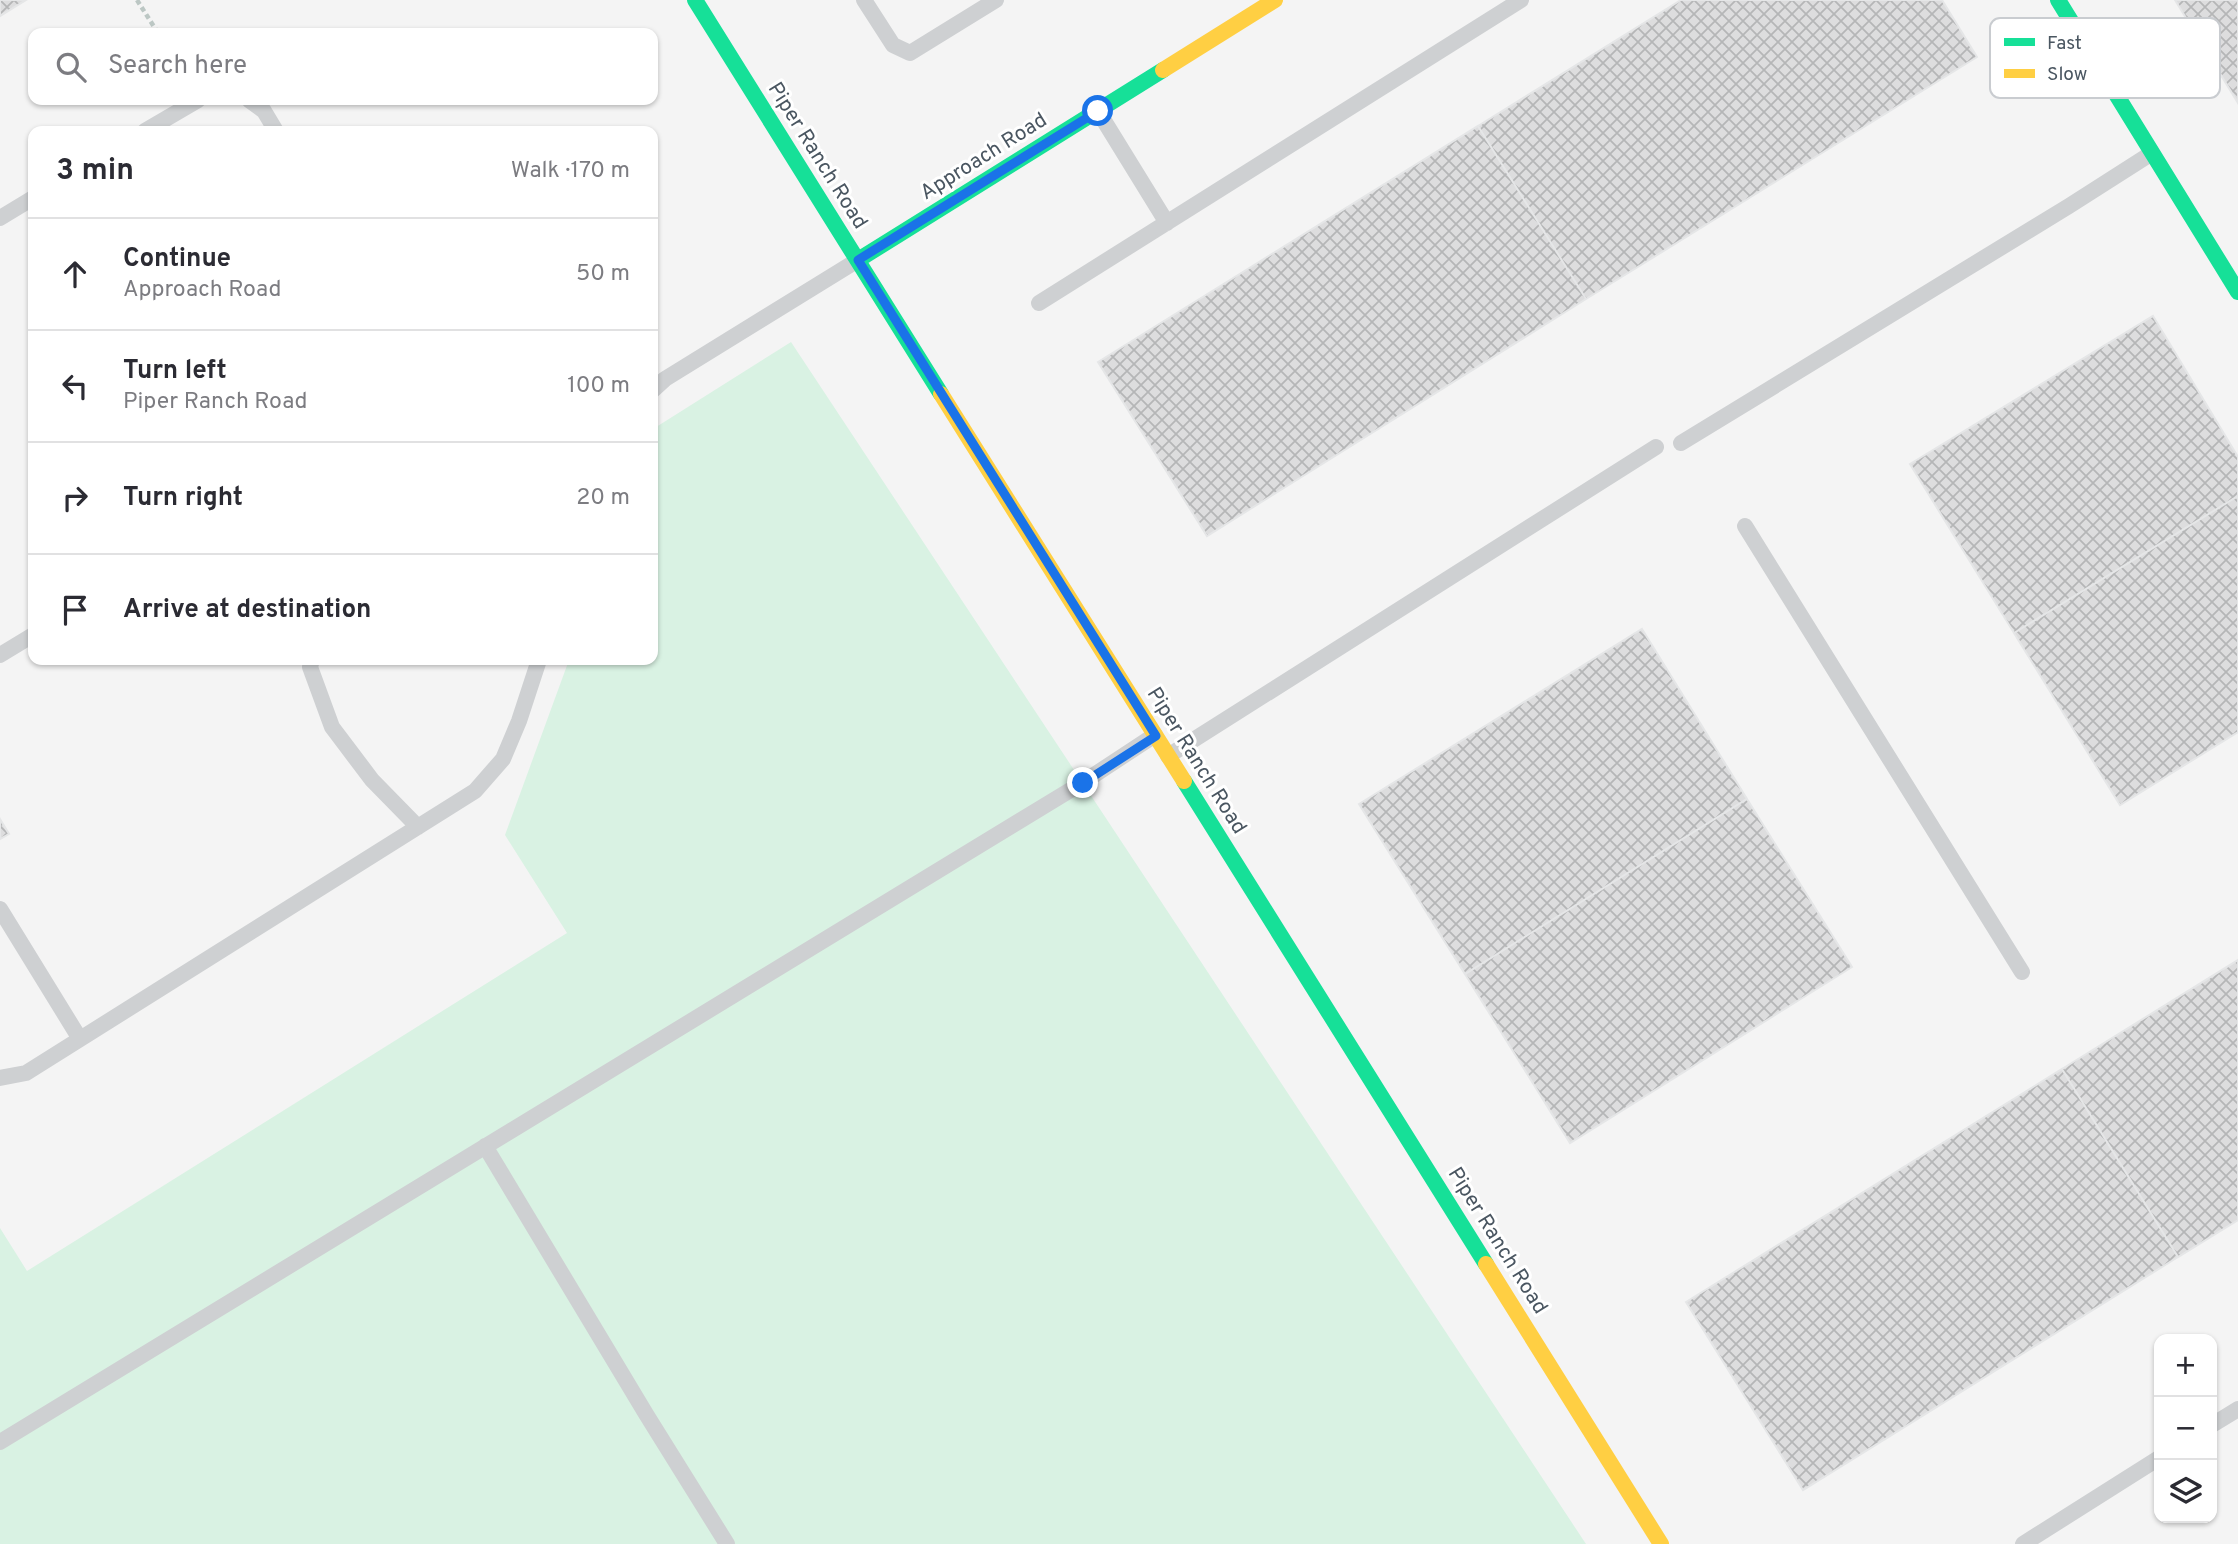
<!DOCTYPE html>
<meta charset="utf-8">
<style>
body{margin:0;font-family:Overpass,sans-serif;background:#f7f7f7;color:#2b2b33}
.controls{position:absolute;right:21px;bottom:21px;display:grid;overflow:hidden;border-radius:14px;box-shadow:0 2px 5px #0004}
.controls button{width:63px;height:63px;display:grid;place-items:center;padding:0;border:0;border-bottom:2px solid #e1e1e2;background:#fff;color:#2b2b33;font:35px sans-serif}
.stop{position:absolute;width:21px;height:21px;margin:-16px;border:5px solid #1a73e8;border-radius:50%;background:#fff}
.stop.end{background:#1a73e8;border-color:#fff;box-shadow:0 2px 7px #0008}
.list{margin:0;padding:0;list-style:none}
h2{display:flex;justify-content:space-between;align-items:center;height:91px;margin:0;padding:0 28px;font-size:30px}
h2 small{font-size:23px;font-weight:400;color:#7c7c81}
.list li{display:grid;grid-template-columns:46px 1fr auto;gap:21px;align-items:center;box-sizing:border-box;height:112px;padding:0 28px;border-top:2px solid #e1e1e2}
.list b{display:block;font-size:26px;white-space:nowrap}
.list p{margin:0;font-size:23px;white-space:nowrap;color:#7c7c81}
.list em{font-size:23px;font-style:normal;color:#7c7c81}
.icon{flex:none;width:38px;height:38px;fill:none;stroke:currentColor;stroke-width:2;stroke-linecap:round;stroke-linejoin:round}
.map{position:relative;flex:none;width:2238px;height:1544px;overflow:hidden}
.search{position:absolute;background:#fff;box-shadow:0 2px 5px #0004;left:28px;top:28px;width:630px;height:77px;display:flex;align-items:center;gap:18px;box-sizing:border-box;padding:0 24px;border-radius:14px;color:#7c7c81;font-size:26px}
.panel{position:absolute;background:#fff;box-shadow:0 2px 5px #0004;left:28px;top:126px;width:630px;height:539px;border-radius:14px}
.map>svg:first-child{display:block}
</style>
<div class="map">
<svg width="2238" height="1544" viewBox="0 0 2238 1544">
<defs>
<pattern id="building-cross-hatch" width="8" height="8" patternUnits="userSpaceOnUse" patternTransform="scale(1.75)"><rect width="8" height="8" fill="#ddddde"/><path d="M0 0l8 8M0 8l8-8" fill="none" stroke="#b5b6b7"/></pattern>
</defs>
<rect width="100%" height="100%" fill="#f4f4f4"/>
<!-- green -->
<path fill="#d9f2e3" d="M791 342 1586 1544H0V1228L27 1271 567 933 505 835 569 660H653V429Z"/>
<!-- building -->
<path fill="url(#building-cross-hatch)" stroke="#e5e6e7" stroke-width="2" d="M0 0H26L0 16Z
M1681 0H1942L1977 57 1586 299 1478 126Z
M2175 0H2238V103Z
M1478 126 1586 299 1207 536 1098 362Z
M2153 316 2238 457V496L2014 633 1910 464Z
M2238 496V732L2120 805 2014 633Z
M1642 629 1747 799 1465 974 1359 804Z
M1747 799 1852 967 1570 1143 1465 974Z
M0 819 9 834 0 839Z
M2238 960V1220L2178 1257 2062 1069Z
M2062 1069 2178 1257 1803 1490 1686 1302Z"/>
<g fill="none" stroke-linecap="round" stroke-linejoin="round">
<!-- path -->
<path stroke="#bcc7c4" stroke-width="4.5" stroke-dasharray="5 3.5" stroke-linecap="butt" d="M137 0 158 33"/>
<!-- lane -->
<path stroke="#ced0d2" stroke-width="16" d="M864 0 893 45 910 53 996 0
M249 100 264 111 276 131
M1098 111 1167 223
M145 131 198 100
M0 218 33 198
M1039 303 1521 0
M653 390 665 379 858 260
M1681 443 2069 206 2152 153
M1745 526 2022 972
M0 655 33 635
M312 660 310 667 332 727 372 780 418 827
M1168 756 1656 447
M0 909 80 1039
M0 1078 26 1073 475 791 503 759 519 721 539 660
M485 1146 646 1414 727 1544
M2212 1425 2238 1409
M0 1442 1082 783 1155 735
M2023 1544 2159 1458"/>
<!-- fast -->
<path stroke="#16e098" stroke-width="16" d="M695 0 941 394
M2058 0 2238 292
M858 260 1163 70
M1184 781 1486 1264"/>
<!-- slow -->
<path stroke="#ffcf43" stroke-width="16" d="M1163 70 1275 0
M941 394 1184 781
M1486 1264 1661 1544"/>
</g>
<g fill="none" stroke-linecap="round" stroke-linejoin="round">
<!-- route -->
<path stroke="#1a73e8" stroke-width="9" d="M1083 783 1156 736 858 260 1098 111"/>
</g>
<g text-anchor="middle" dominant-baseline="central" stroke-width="6" stroke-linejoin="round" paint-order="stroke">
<!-- street labels -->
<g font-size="21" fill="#4a5661" stroke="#fff">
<text transform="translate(817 156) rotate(58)">Piper Ranch Road</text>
<text transform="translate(984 157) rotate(-32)">Approach Road</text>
<text transform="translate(1196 761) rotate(58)">Piper Ranch Road</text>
<text transform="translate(1497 1241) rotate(58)">Piper Ranch Road</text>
</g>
</g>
<!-- legend -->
<rect x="1990" y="18" width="230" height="80" rx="10" fill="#fff" stroke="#c9ccd0" stroke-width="2"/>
<rect x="2004" y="38" width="31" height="8" fill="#16e098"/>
<rect x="2004" y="69" width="31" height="9" fill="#ffcf43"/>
<g font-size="19" fill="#4a5661">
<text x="2047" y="49">Fast</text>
<text x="2047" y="80">Slow</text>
</g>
</svg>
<div class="controls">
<button>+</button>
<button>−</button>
<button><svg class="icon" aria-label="layers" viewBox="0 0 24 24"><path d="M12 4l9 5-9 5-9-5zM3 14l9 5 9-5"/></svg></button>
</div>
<div class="stop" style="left:1098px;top:111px"></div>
<div class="stop end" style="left:1083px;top:783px"></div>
<div class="search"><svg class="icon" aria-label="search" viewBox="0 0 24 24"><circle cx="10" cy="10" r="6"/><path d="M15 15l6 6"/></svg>Search here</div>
<section class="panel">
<h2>3 min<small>Walk · 170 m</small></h2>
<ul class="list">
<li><svg class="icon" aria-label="ahead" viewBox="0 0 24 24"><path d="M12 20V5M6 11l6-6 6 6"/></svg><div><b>Continue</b><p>Approach Road</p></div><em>50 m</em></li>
<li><svg class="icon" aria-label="left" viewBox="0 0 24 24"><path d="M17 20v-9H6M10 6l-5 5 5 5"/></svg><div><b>Turn left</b><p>Piper Ranch Road</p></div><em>100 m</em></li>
<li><svg class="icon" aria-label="right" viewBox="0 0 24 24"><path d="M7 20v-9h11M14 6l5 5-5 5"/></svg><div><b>Turn right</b></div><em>20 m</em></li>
<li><svg class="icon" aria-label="arrive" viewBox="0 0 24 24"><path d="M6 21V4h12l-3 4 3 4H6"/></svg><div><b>Arrive at destination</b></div></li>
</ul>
</section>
</div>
